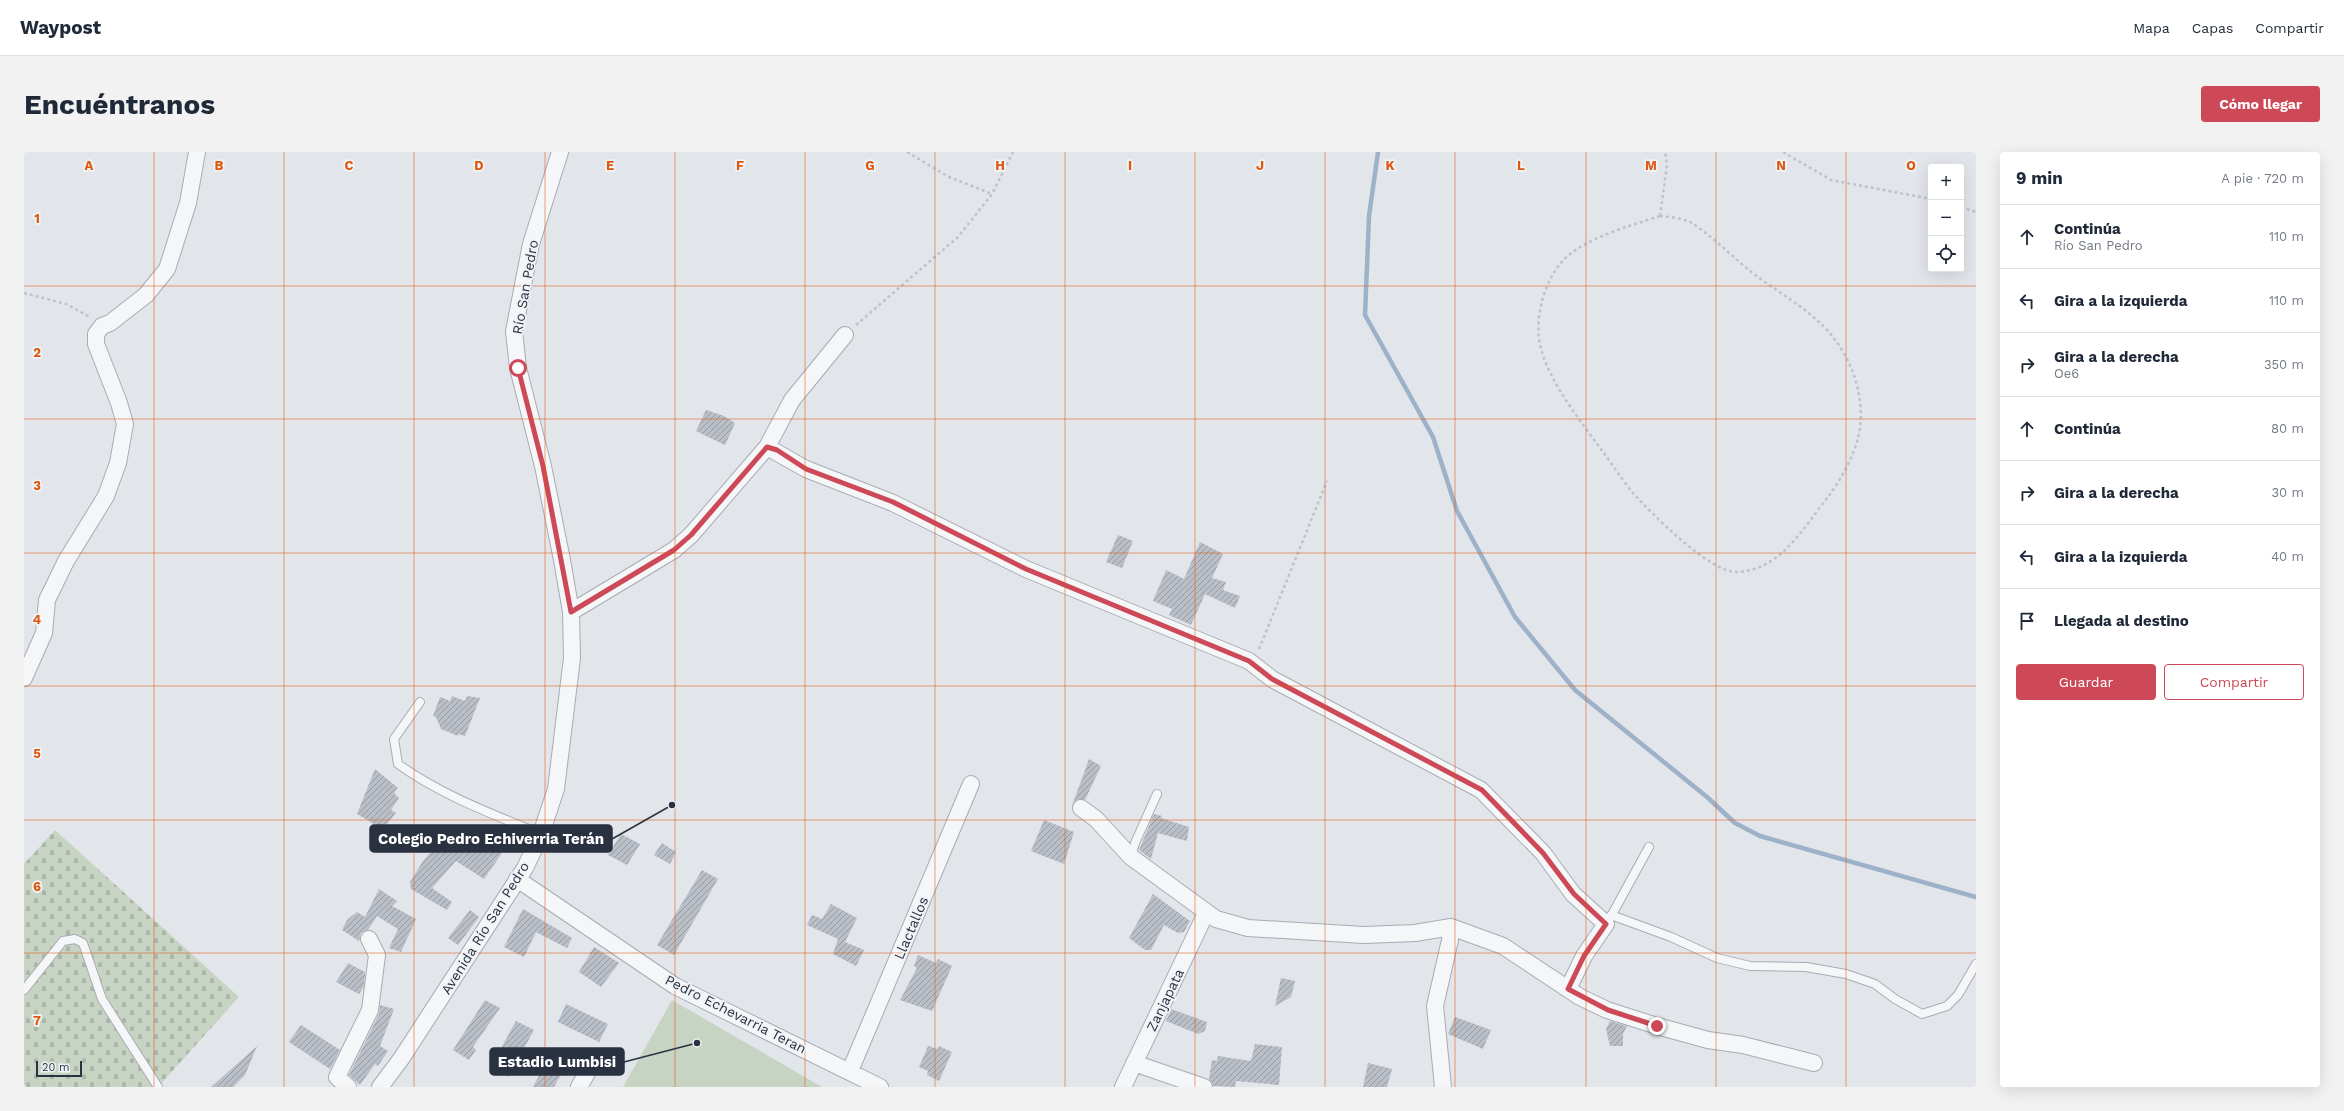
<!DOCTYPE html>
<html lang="es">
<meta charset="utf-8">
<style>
body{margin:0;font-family:"Work Sans",sans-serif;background:#f2f2f3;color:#1f2937}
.controls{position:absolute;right:12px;top:12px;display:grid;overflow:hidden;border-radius:4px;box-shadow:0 4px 16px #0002}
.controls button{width:36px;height:36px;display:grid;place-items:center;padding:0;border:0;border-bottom:1px solid #e0e1e3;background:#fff;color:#1f2937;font:20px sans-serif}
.scale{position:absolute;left:12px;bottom:10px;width:46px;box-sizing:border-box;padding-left:4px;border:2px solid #2a3242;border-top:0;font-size:11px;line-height:14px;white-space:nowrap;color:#2a3242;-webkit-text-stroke:3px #f1f4f7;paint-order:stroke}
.stop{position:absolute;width:12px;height:12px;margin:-9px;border:3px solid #cd4958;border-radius:50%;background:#fff}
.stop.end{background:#cd4958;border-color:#fff;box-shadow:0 1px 4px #0008}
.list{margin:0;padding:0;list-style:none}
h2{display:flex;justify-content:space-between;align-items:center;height:52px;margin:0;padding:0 16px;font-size:17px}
h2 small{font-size:13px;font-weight:400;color:#747a83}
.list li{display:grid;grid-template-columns:26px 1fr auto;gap:12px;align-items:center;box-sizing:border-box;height:64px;padding:0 16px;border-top:1px solid #e0e1e3}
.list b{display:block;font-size:15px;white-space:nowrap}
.list p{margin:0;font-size:13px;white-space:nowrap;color:#747a83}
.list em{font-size:13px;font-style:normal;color:#747a83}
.actions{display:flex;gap:8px;padding:12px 16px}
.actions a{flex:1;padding:9px 0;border:1px solid #cd4958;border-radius:4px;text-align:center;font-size:14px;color:#cd4958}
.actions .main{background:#cd4958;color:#fff}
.icon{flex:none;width:22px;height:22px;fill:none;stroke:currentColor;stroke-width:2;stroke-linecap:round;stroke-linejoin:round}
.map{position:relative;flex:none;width:1952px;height:935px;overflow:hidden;border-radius:4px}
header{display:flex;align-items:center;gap:24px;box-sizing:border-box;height:56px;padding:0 20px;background:#fff;border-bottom:1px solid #e0e1e3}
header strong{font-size:19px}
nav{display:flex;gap:22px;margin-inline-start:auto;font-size:14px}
.intro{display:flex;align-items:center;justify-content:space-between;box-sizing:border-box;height:96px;padding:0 24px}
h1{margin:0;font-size:28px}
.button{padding:10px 18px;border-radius:4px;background:#cd4958;color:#fff;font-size:14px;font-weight:700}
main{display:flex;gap:24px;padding:0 24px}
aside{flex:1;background:#fff;border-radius:4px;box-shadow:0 4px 16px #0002}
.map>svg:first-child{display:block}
</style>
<header>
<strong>Waypost</strong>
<nav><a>Mapa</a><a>Capas</a><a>Compartir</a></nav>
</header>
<div class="intro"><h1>Encuéntranos</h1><a class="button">Cómo llegar</a></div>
<main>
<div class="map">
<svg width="1952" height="935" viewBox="0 0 1952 935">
<defs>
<pattern id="cemetery-stones" width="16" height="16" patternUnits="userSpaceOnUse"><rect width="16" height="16" fill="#c7d4c3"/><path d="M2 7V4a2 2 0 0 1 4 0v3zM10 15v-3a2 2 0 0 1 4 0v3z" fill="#abb6a9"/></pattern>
<pattern id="building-hatch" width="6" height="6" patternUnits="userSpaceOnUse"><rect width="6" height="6" fill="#b9bec7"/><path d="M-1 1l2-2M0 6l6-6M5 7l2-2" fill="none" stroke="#979ba3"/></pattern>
</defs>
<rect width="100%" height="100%" fill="#e2e5ea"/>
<!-- cemetery -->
<path fill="url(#cemetery-stones)" d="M31 678 215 845 134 935H0V712Z"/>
<!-- park -->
<path fill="#c7d4c3" d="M648 848 798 935H599Z"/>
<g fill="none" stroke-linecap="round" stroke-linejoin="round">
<!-- stream -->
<path stroke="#9db1c9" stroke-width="4.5" d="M1354 0 1345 64 1341 163 1409 285 1433 359 1491 465 1551 538 1683 645 1711 671 1736 684 1952 745"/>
</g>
<!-- building -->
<path fill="url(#building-hatch)" d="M682 258 700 264 711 271 701 293 672 279Z
M1094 383 1109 389 1098 416 1082 410Z
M1176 390 1199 402 1188 426 1202 430 1199 438 1216 444 1211 456 1181 442 1167 473 1145 463 1148 457 1129 449 1142 418 1160 427Z
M428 544 441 549 443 544 456 546 441 584 434 582V584L417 577 412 565 409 564 416 545 426 549Z
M1065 607 1077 614 1061 648H1053L1048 654Z
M351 617 374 636 370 641 375 646 367 658 372 661 359 677 333 662Z
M1130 662 1138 664 1137 666 1165 675 1163 689 1134 681 1127 707 1115 698Z
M1020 668 1050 680 1040 712 1007 699Z
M453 681 478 701 460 727 432 709 408 736 428 750 423 758 387 737 386 730 399 709 423 682 442 694Z
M597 682 616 692 603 713 584 703Z
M638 691 652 700 646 712 630 703Z
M678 718 694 727 650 803 633 793Z
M355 737 373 749 368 754 392 767 377 800 365 796 374 777 353 764 344 778 337 781 335 789 318 778 323 768 333 760 341 765Z
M1129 742 1166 769 1160 780 1154 781 1140 773 1127 798H1121L1105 786Z
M807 752 833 766 821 790 783 773 788 763 798 767Z
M499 757 548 786 543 796 512 780 500 805 480 795Z
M446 758 455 765 434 793 424 786Z
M814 787 840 798 832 814 809 802Z
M570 795 595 811 577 835 555 820Z
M894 803 912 811 914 807 928 814 908 859 876 848 893 816 890 814Z
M324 811 341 820 340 834 335 842 312 830Z
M1257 826 1271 829 1267 845 1251 854Z
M461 848 476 856 449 895 452 898 445 908 429 898Z
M542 852 584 872 575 890 534 870Z
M356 853 370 857 356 894 364 899 354 914 351 912 336 933 325 923 355 862Z
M1147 857 1183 870 1181 879 1174 882 1142 869Z
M1431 865 1467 878 1459 897 1424 882Z
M492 869 510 878 484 925 466 916Z
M1586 869 1603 874 1599 882V894H1586L1582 877Z
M277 873 316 898 306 917 265 890Z
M1231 892 1258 895 1255 933 1212 929 1211 935 1189 934 1185 927 1188 908 1193 909 1194 904 1227 909Z
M233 894 221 923 209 935H187Z
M904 894 914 897 915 894 928 900 915 929 903 923 904 919 895 915Z
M526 903 543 912 530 935H509Z
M1344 911 1368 917 1363 935H1339Z"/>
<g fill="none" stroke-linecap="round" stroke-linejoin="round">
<defs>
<path id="lane" d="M396 550 370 587 374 612C417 643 468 662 517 682
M1107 705 1111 691 1133 642
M1587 763 1647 785 1693 806 1726 814 1782 815 1822 822 1851 832 1871 847 1898 862 1923 854 1934 843 1952 812
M1585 768 1625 695
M0 838 39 789 51 787 59 791 78 847 134 935"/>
<path id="street" d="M743 295 782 317 869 351 1002 417 1225 509 1248 527 1457 638 1519 701 1549 742 1582 772 1560 804 1544 837
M547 460 650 398 667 383 743 295 768 248 821 183
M0 526 20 481 23 448 42 409 82 344 94 311 101 272 95 251 72 192V182L78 174 86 171 122 143 143 117 164 51 173 0
M1057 656 1072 667 1107 705 1192 767 1224 776 1340 783 1391 781 1427 775 1479 794 1556 845 1583 858 1633 874 1684 888 1719 893 1790 911
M493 727 651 834 856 935
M1110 911 1180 935
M826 919 947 632
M324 935 313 925 346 858 353 803 345 787
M356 935 377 907 501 716 517 682 532 637 548 506 547 460 538 408 519 314 494 216 490 179 507 92 536 0
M555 935 563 921
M1099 935 1182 761
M1419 935 1411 854 1426 788 1427 775"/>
</defs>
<!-- lane casing -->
<use href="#lane" stroke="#a7acb4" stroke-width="10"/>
<!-- street casing -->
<use href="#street" stroke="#a7acb4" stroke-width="18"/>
<!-- path -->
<path stroke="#bfc3c9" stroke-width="2.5" stroke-dasharray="3 3" stroke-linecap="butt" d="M883 0 925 25 968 42
M1759 0 1807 28 1907 47
M1937 55 1952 60
M1636 64C1645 65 1658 66 1666 70 1689 84 1709 106 1730 122 1751 138 1776 152 1795 170 1826 198 1844 245 1834 286 1829 306 1816 329 1804 345 1779 376 1757 418 1713 420 1686 421 1627 361 1609 341 1598 328 1589 313 1579 300 1558 271 1528 234 1518 200 1509 173 1518 134 1536 112 1556 87 1606 74 1636 64Z
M1636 64 1643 13 1641 0
M0 141 42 152 66 165
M832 173 934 85 968 42 989 0
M1235 497 1303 329"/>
<!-- lane -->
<use href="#lane" stroke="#f4f6f8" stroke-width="8"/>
<!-- street -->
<use href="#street" stroke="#f4f6f8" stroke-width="16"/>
</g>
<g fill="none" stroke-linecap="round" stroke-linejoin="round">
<!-- route -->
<path stroke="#cd4958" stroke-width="5" d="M494 216 519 314 547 460 650 398 667 383 743 295 753 298 782 317 869 350 1002 417 1225 509 1248 527 1458 638 1519 701 1550 742 1582 772 1560 804 1544 837 1584 858 1633 874"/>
</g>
<!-- grid -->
<path fill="none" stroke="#de570f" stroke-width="1" stroke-opacity="0.55" d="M130 0V935M260 0V935M390 0V935M521 0V935M651 0V935M781 0V935M911 0V935M1041 0V935M1171 0V935M1301 0V935M1431 0V935M1562 0V935M1692 0V935M1822 0V935M0 134H1952M0 267H1952M0 401H1952M0 534H1952M0 668H1952M0 801H1952"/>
<g text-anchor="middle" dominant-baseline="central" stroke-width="3.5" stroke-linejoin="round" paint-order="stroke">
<!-- street labels -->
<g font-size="14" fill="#2a3242" stroke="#f1f4f7">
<text transform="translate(501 135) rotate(-80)">Río San Pedro</text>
<text transform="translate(461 776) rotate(-58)">Avenida Río San Pedro</text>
<text transform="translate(887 776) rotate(-67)">Llactallos</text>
<text transform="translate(1141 848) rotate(-64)">Zanjapata</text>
<text transform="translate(712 862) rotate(27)">Pedro Echevarria Teran</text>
</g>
</g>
<g font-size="13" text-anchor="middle" font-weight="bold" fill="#de570f" stroke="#f1f4f7" stroke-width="3.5" stroke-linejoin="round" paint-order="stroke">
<text x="65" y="18">A</text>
<text x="195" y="18">B</text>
<text x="325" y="18">C</text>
<text x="455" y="18">D</text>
<text x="586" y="18">E</text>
<text x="716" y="18">F</text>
<text x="846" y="18">G</text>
<text x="976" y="18">H</text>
<text x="1106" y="18">I</text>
<text x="1236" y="18">J</text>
<text x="1366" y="18">K</text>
<text x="1497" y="18">L</text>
<text x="1627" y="18">M</text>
<text x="1757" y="18">N</text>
<text x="1887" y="18">O</text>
<text x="13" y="71">1</text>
<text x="13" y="205">2</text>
<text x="13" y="338">3</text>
<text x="13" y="472">4</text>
<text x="13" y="606">5</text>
<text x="13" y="739">6</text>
<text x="13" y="873">7</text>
</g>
<!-- callouts -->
<path fill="none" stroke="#2a3242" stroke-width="1.5" d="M648 653L588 687M673 891L600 910"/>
<g fill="#2a3242" stroke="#f1f4f7" stroke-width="1.5">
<circle cx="648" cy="653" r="4"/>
<circle cx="673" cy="891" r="4"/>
</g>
<g fill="#2a3242" stroke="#2a3242" stroke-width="1.5">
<rect x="346" y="673" width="242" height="27" rx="4"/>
<rect x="466" y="896" width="134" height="27" rx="4"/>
</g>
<g font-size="15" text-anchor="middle" font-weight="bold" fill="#fff">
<text x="467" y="692">Colegio Pedro Echiverria Terán</text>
<text x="533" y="915">Estadio Lumbisi</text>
</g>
</svg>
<div class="controls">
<button>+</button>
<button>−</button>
<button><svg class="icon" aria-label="locate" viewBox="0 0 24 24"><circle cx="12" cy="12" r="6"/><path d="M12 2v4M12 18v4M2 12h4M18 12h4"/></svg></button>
</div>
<div class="scale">20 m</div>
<div class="stop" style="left:494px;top:216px"></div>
<div class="stop end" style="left:1633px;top:874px"></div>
</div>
<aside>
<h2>9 min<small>A pie · 720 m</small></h2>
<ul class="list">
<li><svg class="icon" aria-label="ahead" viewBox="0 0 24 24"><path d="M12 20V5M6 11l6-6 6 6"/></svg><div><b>Continúa</b><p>Río San Pedro</p></div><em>110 m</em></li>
<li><svg class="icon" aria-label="left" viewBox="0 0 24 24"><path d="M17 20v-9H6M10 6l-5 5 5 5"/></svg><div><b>Gira a la izquierda</b></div><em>110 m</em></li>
<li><svg class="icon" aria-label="right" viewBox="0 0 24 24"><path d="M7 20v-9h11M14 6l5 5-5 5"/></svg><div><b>Gira a la derecha</b><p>Oe6</p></div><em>350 m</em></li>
<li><svg class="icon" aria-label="ahead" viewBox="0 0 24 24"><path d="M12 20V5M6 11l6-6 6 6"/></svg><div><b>Continúa</b></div><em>80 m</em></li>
<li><svg class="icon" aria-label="right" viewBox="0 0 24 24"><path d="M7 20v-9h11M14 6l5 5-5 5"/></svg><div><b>Gira a la derecha</b></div><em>30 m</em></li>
<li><svg class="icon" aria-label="left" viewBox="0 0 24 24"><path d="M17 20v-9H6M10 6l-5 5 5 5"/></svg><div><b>Gira a la izquierda</b></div><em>40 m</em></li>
<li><svg class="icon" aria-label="arrive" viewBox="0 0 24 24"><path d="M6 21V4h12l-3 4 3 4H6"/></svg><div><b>Llegada al destino</b></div></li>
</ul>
<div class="actions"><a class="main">Guardar</a><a>Compartir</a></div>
</aside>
</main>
